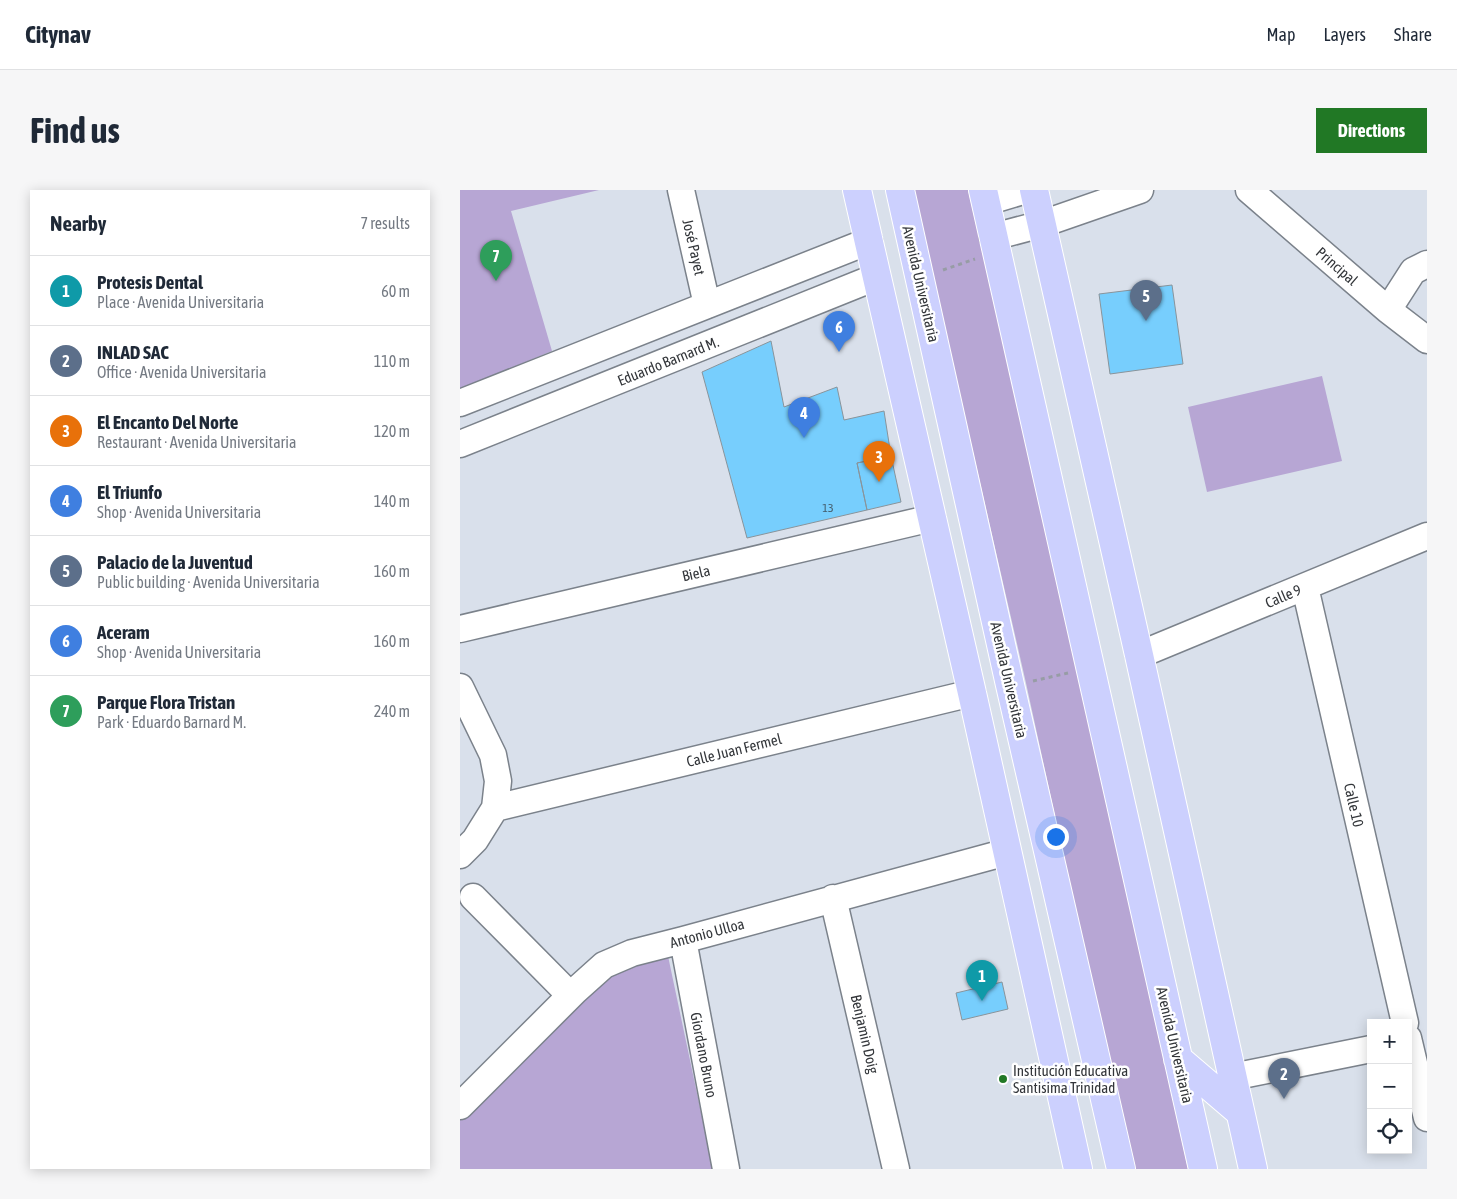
<!DOCTYPE html>
<meta charset="utf-8">
<style>
body{margin:0;font-family:"Asap Condensed",sans-serif;background:#f6f6f7;color:#1f2937}
.controls{position:absolute;right:15px;bottom:15px;display:grid;overflow:hidden;border-radius:0px;box-shadow:0 2px 12px #0003}
.controls button{width:45px;height:45px;display:grid;place-items:center;padding:0;border:0;border-bottom:1px solid #e0e1e3;background:#fff;color:#1f2937;font:25px sans-serif}
.you{position:absolute;left:595px;top:646px;width:18px;height:18px;margin:-12px;border:4px solid #fff;border-radius:50%;background:#1a73e8;box-shadow:0 0 0 8px #1a73e833}
.badge{display:grid;place-items:center;width:32px;height:32px;border-radius:50%;background:#217825;color:#fff;font-size:16px;font-weight:700}
.pin{position:absolute;translate:-50% -41px;filter:drop-shadow(0 1px 2px #0008)}
.pin::after{content:'';position:absolute;top:26px;width:18px;height:15px;background:inherit;clip-path:polygon(0 0,100% 0,50% 100%)}
.list{margin:0;padding:0;list-style:none}
h2{display:flex;justify-content:space-between;align-items:center;height:65px;margin:0;padding:0 20px;font-size:21px}
h2 small{font-size:16px;font-weight:400;color:#747a83}
.list li{display:grid;grid-template-columns:32px 1fr auto;gap:15px;align-items:center;box-sizing:border-box;height:70px;padding:0 20px;border-top:1px solid #e0e1e3}
.list b{display:block;font-size:19px;white-space:nowrap}
.list p{margin:0;font-size:16px;white-space:nowrap;color:#747a83}
.list em{font-size:16px;font-style:normal;color:#747a83}
.icon{flex:none;width:28px;height:28px;fill:none;stroke:currentColor;stroke-width:2;stroke-linecap:round;stroke-linejoin:round}
.map{position:relative;flex:none;width:967px;height:979px;overflow:hidden;border-radius:0px}
header{display:flex;align-items:center;gap:30px;box-sizing:border-box;height:70px;padding:0 25px;background:#fff;border-bottom:1px solid #e0e1e3}
header strong{font-size:24px}
nav{display:flex;gap:28px;margin-inline-start:auto;font-size:18px}
.intro{display:flex;align-items:center;justify-content:space-between;box-sizing:border-box;height:120px;padding:0 30px}
h1{margin:0;font-size:35px}
.button{padding:12px 22px;border-radius:0px;background:#217825;color:#fff;font-size:18px;font-weight:700}
main{display:flex;gap:30px;padding:0 30px}
aside{flex:1;background:#fff;border-radius:0px;box-shadow:0 2px 12px #0003}
.map>svg:first-child{display:block}
</style>
<header>
<strong>Citynav</strong>
<nav><a>Map</a><a>Layers</a><a>Share</a></nav>
</header>
<div class="intro"><h1>Find us</h1><a class="button">Directions</a></div>
<main>
<aside>
<h2>Nearby<small>7 results</small></h2>
<ul class="list">
<li><span class="badge" style="background:#0f9aa8">1</span><div><b>Protesis Dental</b><p>Place · Avenida Universitaria</p></div><em>60 m</em></li>
<li><span class="badge" style="background:#5c6f8a">2</span><div><b>INLAD SAC</b><p>Office · Avenida Universitaria</p></div><em>110 m</em></li>
<li><span class="badge" style="background:#e8710a">3</span><div><b>El Encanto Del Norte</b><p>Restaurant · Avenida Universitaria</p></div><em>120 m</em></li>
<li><span class="badge" style="background:#3f7fe0">4</span><div><b>El Triunfo</b><p>Shop · Avenida Universitaria</p></div><em>140 m</em></li>
<li><span class="badge" style="background:#5c6f8a">5</span><div><b>Palacio de la Juventud</b><p>Public building · Avenida Universitaria</p></div><em>160 m</em></li>
<li><span class="badge" style="background:#3f7fe0">6</span><div><b>Aceram</b><p>Shop · Avenida Universitaria</p></div><em>160 m</em></li>
<li><span class="badge" style="background:#2e9e5b">7</span><div><b>Parque Flora Tristan</b><p>Park · Eduardo Barnard M.</p></div><em>240 m</em></li>
</ul>
</aside>
<div class="map">
<svg width="967" height="979" viewBox="0 0 967 979">
<rect width="100%" height="100%" fill="#d9e0eb"/>
<!-- green -->
<path fill="#b7a6d4" d="M0 0H139L51 21 92 161 0 199Z
M453 0H508L618 481 728 979H672L566 493Z
M862 186 882 271 747 302 728 217Z
M208 766 253 979H0V928L148 784 176 770Z"/>
<!-- building -->
<path fill="#77cefd" stroke="#89949b" d="M712 95 723 174 650 184 639 104Z
M311 151 324 217 377 197 384 230 424 221 431 266 397 273 407 320 287 348 242 182Z
M431 266 441 312 407 320 397 273Z
M542 792 548 819 502 830 496 803Z"/>
<g fill="none" stroke-linecap="round" stroke-linejoin="round">
<defs>
<path id="minor" d="M221 0 247 115
M789 0 928 120 967 150
M526 12 566 0
M533 47 582 34 680 0
M928 120 953 81 967 74
M0 213 409 51
M0 254 416 87
M845 397 945 833
M0 439 472 328
M679 465 967 346
M0 497 33 565 38 591 35 618 15 650 0 665
M35 618 512 503
M13 707 110 805
M373 708 436 979
M223 750 266 979
M948 848 967 928
M772 887 911 859
M0 916 115 801 144 775 172 763 223 750 547 662"/>
<path id="major" d="M397 0 512 503 618 979
M440 0 550 495 661 979
M523 0 743 979
M574 0 679 465 793 979
M718 869 780 922"/>
</defs>
<!-- minor casing -->
<use href="#minor" stroke="#7b828b" stroke-width="29"/>
<!-- major casing -->
<use href="#major" stroke="#fff" stroke-width="30"/>
<!-- path -->
<path stroke="#979ca5" stroke-width="3" stroke-dasharray="4 4" stroke-linecap="butt" d="M483 80 515 69
M573 491 608 483"/>
<!-- minor -->
<use href="#minor" stroke="#fff" stroke-width="26"/>
<!-- major -->
<use href="#major" stroke="#ccd0fe" stroke-width="28"/>
</g>
<!-- markers -->
<circle fill="#217825" stroke="#fff" stroke-width="2" cx="543" cy="889" r="5"/>
<g text-anchor="middle" dominant-baseline="central" stroke-width="5" stroke-linejoin="round" paint-order="stroke">
<!-- number labels -->
<g font-size="12" fill="#445c6b">
<text x="368" y="318">13</text>
</g>
<!-- street labels -->
<g font-size="15" fill="#33363a" stroke="#fff">
<text transform="translate(234 57) rotate(77)">José Payet</text>
<text transform="translate(877 76) rotate(41)">Principal</text>
<text transform="translate(461 94) rotate(77)">Avenida Universitaria</text>
<text transform="translate(208 171) rotate(-22)">Eduardo Barnard M.</text>
<text transform="translate(236 383) rotate(-13)">Biela</text>
<text transform="translate(823 406) rotate(-23)">Calle 9</text>
<text transform="translate(549 490) rotate(77)">Avenida Universitaria</text>
<text transform="translate(274 560) rotate(-14)">Calle Juan Fermel</text>
<text transform="translate(894 615) rotate(77)">Calle 10</text>
<text transform="translate(247 743) rotate(-15)">Antonio Ulloa</text>
<text transform="translate(405 844) rotate(77)">Benjamin Doig</text>
<text transform="translate(715 855) rotate(77)">Avenida Universitaria</text>
<text transform="translate(244 865) rotate(79)">Giordano Bruno</text>
</g>
<!-- poi labels -->
<g font-size="15" fill="#33363a" stroke="#fff" text-anchor="start">
<text x="553" y="880">Institución Educativa<tspan x="553" dy="17">Santisima Trinidad</tspan></text>
</g>
</g>
</svg>
<div class="controls">
<button>+</button>
<button>−</button>
<button><svg class="icon" aria-label="locate" viewBox="0 0 24 24"><circle cx="12" cy="12" r="6"/><path d="M12 2v4M12 18v4M2 12h4M18 12h4"/></svg></button>
</div>
<div class="you"></div>
<div class="pin badge" style="left:522px;top:811px;background:#0f9aa8">1</div>
<div class="pin badge" style="left:824px;top:909px;background:#5c6f8a">2</div>
<div class="pin badge" style="left:419px;top:292px;background:#e8710a">3</div>
<div class="pin badge" style="left:344px;top:248px;background:#3f7fe0">4</div>
<div class="pin badge" style="left:686px;top:131px;background:#5c6f8a">5</div>
<div class="pin badge" style="left:379px;top:162px;background:#3f7fe0">6</div>
<div class="pin badge" style="left:36px;top:91px;background:#2e9e5b">7</div>
</div>
</main>
